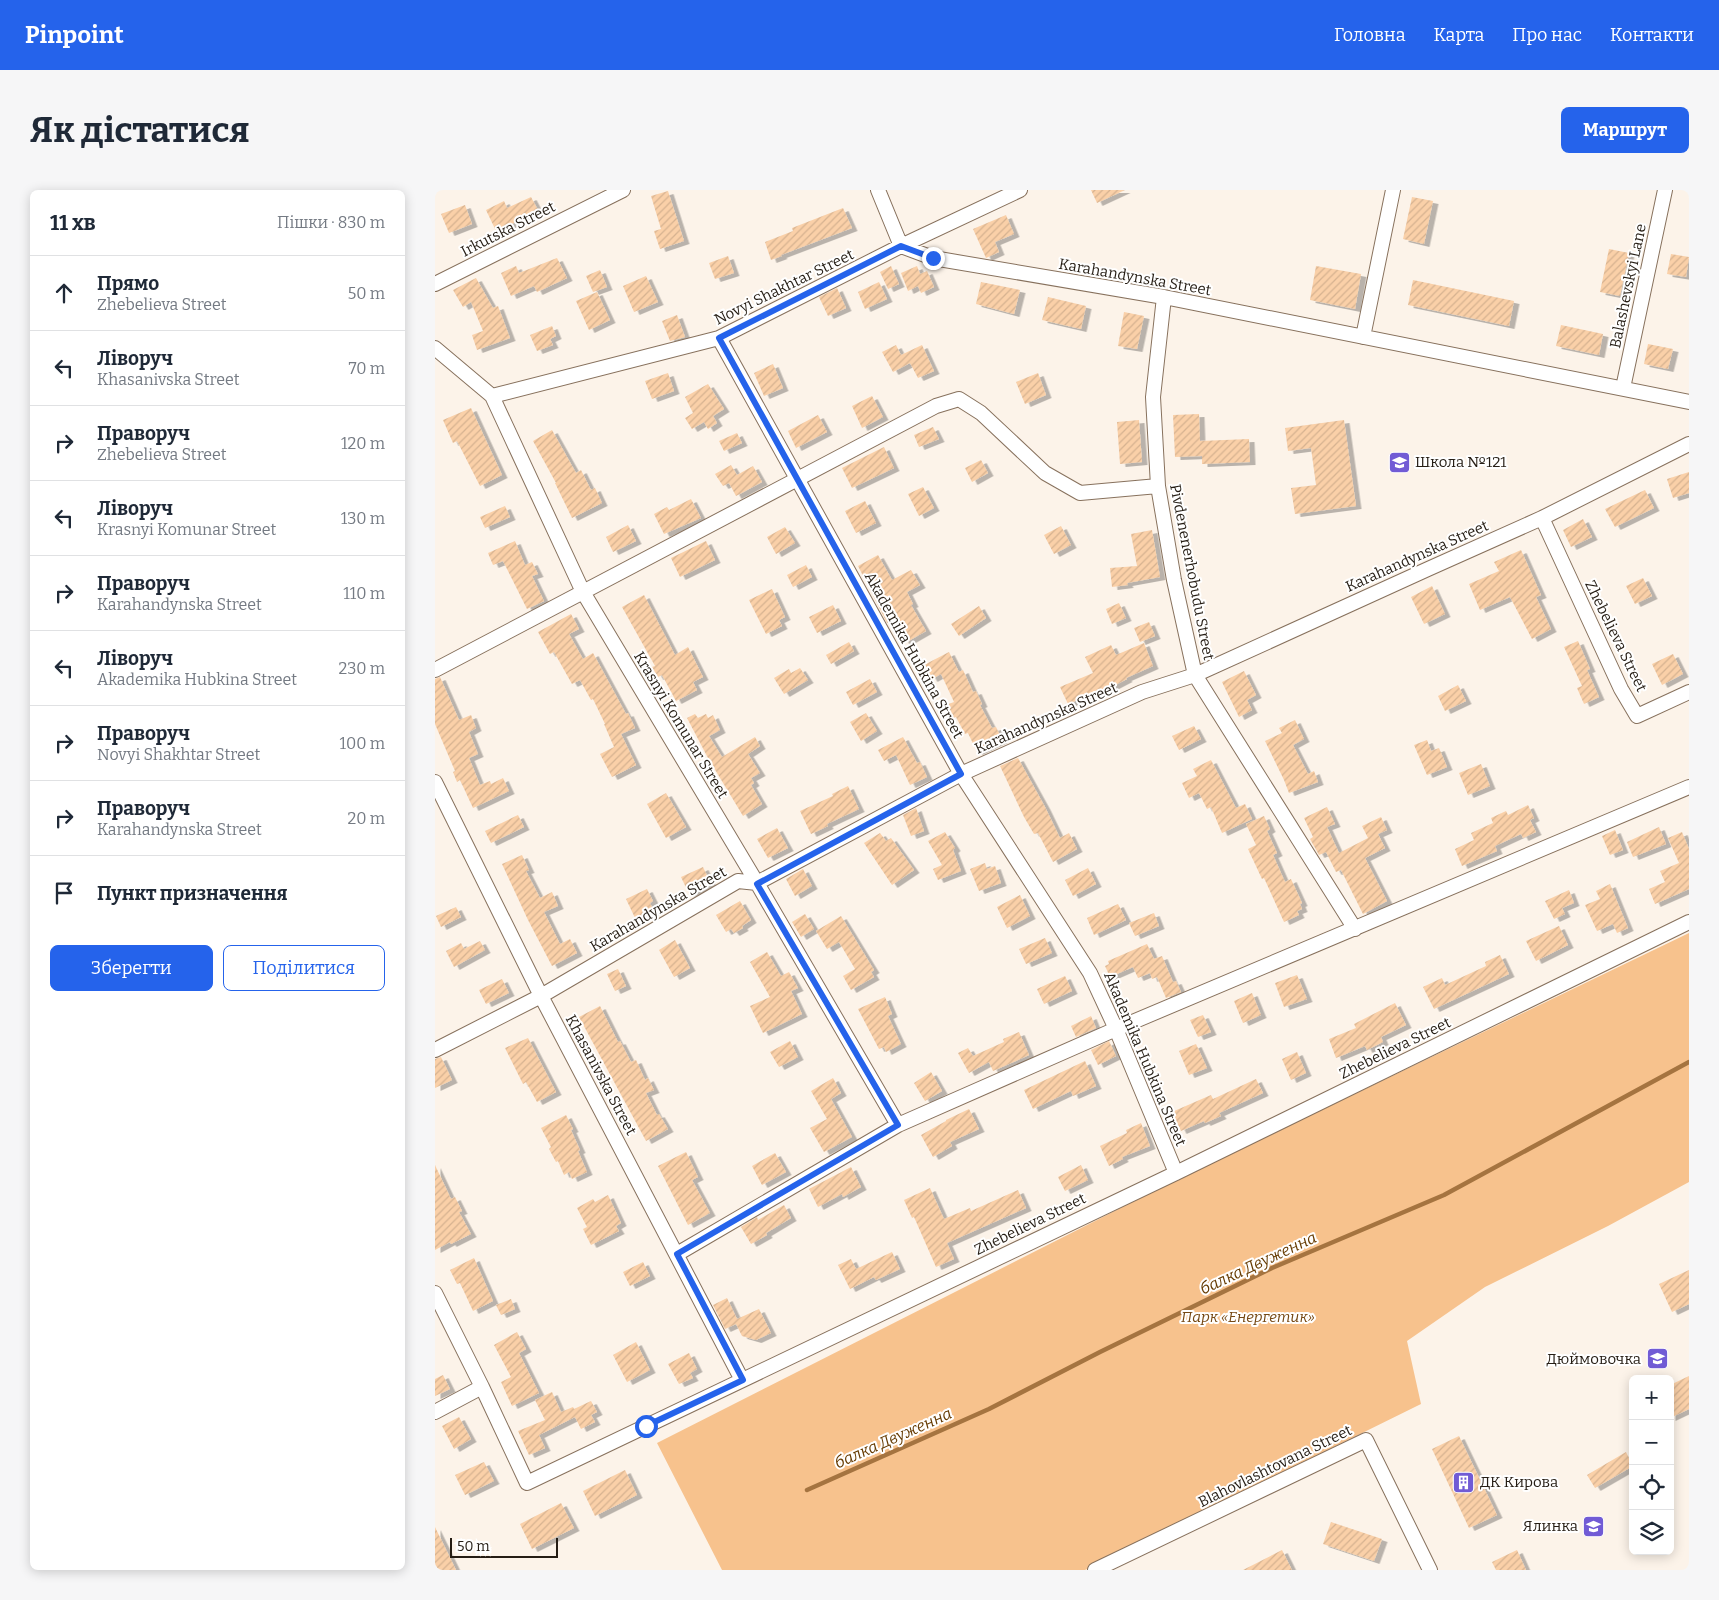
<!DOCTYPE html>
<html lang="uk">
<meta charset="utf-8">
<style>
body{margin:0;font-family:Bitter,serif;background:#f6f6f7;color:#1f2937}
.controls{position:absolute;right:15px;bottom:15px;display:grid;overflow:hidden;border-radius:8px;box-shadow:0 2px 12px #0003}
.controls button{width:45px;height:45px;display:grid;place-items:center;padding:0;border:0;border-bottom:1px solid #e0e1e3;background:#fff;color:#1f2937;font:25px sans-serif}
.scale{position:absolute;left:15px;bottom:12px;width:108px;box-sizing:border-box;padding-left:5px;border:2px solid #251d14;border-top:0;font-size:14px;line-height:18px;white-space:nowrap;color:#251d14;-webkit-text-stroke:4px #fff;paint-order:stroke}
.stop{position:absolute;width:15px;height:15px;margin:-11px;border:4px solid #2563eb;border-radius:50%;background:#fff}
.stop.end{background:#2563eb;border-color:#fff;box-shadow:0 1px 5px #0008}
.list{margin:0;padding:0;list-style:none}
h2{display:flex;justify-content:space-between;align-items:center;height:65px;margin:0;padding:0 20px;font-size:21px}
h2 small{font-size:16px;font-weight:400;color:#747a83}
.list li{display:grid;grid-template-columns:32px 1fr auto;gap:15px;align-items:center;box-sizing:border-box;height:75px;padding:0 20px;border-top:1px solid #e0e1e3}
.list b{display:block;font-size:19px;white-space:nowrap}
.list p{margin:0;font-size:16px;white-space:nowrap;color:#747a83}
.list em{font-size:16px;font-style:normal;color:#747a83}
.actions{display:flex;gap:10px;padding:15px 20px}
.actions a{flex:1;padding:11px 0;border:1px solid #2563eb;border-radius:8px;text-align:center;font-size:18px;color:#2563eb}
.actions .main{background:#2563eb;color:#fff}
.icon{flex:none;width:28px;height:28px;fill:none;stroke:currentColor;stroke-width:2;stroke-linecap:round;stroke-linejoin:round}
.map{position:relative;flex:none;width:1254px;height:1380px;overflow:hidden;border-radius:8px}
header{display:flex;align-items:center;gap:30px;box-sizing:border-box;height:70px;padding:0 25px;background:#2563eb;color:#fff}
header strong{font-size:24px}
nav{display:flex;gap:28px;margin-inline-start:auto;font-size:18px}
.intro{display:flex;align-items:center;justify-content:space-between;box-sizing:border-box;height:120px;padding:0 30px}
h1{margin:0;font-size:35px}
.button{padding:12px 22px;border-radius:8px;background:#2563eb;color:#fff;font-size:18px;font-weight:700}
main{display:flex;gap:30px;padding:0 30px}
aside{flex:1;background:#fff;border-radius:8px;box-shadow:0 2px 12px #0003}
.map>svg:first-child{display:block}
</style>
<header>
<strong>Pinpoint</strong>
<nav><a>Головна</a><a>Карта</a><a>Про нас</a><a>Контакти</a></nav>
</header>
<div class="intro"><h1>Як дістатися</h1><a class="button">Маршрут</a></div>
<main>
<aside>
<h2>11 хв<small>Пішки · 830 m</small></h2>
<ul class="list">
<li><svg class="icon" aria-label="ahead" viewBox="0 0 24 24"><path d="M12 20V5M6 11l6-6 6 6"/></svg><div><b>Прямо</b><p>Zhebelieva Street</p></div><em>50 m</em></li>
<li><svg class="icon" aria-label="left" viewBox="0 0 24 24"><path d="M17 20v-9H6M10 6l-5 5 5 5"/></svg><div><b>Ліворуч</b><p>Khasanivska Street</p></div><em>70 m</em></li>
<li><svg class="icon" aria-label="right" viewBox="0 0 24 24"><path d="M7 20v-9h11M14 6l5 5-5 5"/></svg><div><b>Праворуч</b><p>Zhebelieva Street</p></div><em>120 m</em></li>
<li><svg class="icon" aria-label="left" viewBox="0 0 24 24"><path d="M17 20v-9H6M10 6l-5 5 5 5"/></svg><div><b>Ліворуч</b><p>Krasnyi Komunar Street</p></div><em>130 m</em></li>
<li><svg class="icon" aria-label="right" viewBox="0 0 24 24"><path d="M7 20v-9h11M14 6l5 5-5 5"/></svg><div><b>Праворуч</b><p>Karahandynska Street</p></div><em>110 m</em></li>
<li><svg class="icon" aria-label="left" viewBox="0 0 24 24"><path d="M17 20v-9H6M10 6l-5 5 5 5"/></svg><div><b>Ліворуч</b><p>Akademika Hubkina Street</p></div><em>230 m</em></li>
<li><svg class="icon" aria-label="right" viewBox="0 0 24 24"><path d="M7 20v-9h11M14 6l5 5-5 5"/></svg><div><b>Праворуч</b><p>Novyi Shakhtar Street</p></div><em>100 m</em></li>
<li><svg class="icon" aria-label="right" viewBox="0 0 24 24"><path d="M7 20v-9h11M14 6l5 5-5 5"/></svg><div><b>Праворуч</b><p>Karahandynska Street</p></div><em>20 m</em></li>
<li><svg class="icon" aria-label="arrive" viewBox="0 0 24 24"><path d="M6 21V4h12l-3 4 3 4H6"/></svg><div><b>Пункт призначення</b></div></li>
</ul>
<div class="actions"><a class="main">Зберегти</a><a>Поділитися</a></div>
</aside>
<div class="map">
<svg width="1254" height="1380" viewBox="0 0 1254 1380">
<defs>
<pattern id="building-hatch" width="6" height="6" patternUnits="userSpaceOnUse" patternTransform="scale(1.25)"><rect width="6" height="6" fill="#fad0a8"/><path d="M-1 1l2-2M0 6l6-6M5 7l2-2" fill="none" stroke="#d6b290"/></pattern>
<filter id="shadow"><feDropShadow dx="5.5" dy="3" stdDeviation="0" flood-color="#0004"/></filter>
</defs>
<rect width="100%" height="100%" fill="#fcf3e9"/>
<!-- green -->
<path fill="#f7c28d" d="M1254 743V992L1173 1036 1050 1097 972 1151 986 1214 650 1380H287L222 1253 743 989Z"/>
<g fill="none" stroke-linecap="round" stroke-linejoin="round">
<!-- stream -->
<path stroke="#a57440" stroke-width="4.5" d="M372 1300 554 1219 665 1162 837 1078 1009 1005 1254 872"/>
</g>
<!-- building -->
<path fill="url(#building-hatch)" filter="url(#shadow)" d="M656 0H690L662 13Z
M233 1 249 51 225 59 219 41 226 39 216 6Z
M96 7 104 22 61 41 51 20 69 11 72 18Z
M977 7 998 11 989 54 968 49Z
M30 15 37 34 14 43 6 24Z
M408 18 417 38 346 65 347 66 336 70 330 52 358 41 357 38Z
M571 25 579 44 560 52 564 62 551 68 538 39Z
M1174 59 1194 63 1185 106 1165 102Z
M1236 64 1254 67 1251 87 1232 84Z
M293 66 299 83 280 89 274 73Z
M122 68 132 88 102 102 99 96 76 106 66 83 81 76 84 83Z
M456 76 464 94 453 99 445 82Z
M482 76 485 84 492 81 499 97 486 103 483 96 473 101 466 83Z
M881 76 926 84 920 119 875 110Z
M165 80 172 97 158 102 151 86Z
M211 86 223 112 199 122 188 96Z
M41 88 58 118 63 116 75 148 42 160 37 145 48 141 36 112 28 117 18 100Z
M978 90 1079 111 1074 136 973 115Z
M444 92 452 109 430 119 423 102Z
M546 92 585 100 579 124 541 114Z
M402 98 411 118 393 126 384 107Z
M162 102 175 130 154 140 141 111Z
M613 107 651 116 646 139 607 130Z
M689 122 709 126 702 159 683 156Z
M242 125 250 147 235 151 227 131Z
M1126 135 1168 144 1164 165 1121 156Z
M117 136 121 146 115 149 118 155 102 161 95 145Z
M1213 154 1238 159 1233 179 1209 174Z
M461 155 466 165 487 155 499 181 483 188 475 173 458 182 447 162Z
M338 174 348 198 329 206 319 183Z
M233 183 239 201 217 209 210 191Z
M603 183 611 205 590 214 581 192Z
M273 194 289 219 278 226 282 233 273 239 269 232 257 239 250 228 258 223 250 207Z
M437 206 448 227 427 238 417 216Z
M36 218 67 285 45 296 22 251 18 253 8 230Z
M764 224 765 251 814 249 815 272 767 274V266L740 267 738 225Z
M383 225 392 242 361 258 353 241Z
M704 230 707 272 685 274 682 232Z
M909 230 921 316 860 324 856 298 881 295 876 258 853 261 850 238Z
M498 237 504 249 484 257 479 245Z
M117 240 141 283 146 280 156 300 160 298 167 313 137 328 120 293H121L98 251Z
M302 243 307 253 289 261 284 251Z
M449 257 459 278 417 298 407 278Z
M546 270 553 283 537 292 530 278Z
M296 275 302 285 318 276 327 292 301 306 294 293 288 296 280 284Z
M1254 282V303L1238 308 1232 289Z
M488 297 499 318 484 326 473 304Z
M1210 300 1219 318 1180 337 1170 319Z
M256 309 266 328 229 344 219 324 232 317 234 320Z
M430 311 441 333 421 343 410 321Z
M70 316 75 327 50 338 45 327Z
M1148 329 1157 347 1136 357 1128 340Z
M193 335 201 351 178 362 171 347Z
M626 336 636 355 619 364 609 345Z
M350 337 360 353 341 364 332 347Z
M717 340 725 387 692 393 693 395 677 397 675 378 702 376 696 344Z
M80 351 90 375 97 372 103 384 97 386 109 411 92 419 68 371 58 375 53 363Z
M271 351 280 370 245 387 236 368Z
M1086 360 1106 405 1101 407 1116 439 1097 449 1075 407 1045 420 1034 394 1064 381 1059 372Z
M443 365 457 390 476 380 485 395 472 402 478 414 476 415 491 441 470 453 457 430 452 433 423 376Z
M371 375 377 387 358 397 352 385Z
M1208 388 1217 406 1200 414 1191 396Z
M997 396 1010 424 989 434 976 407Z
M337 399 350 427 344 430 347 436 331 444 314 410Z
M209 405 240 465 253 457 268 487 258 492 262 500 241 511 227 485 223 487 217 477 220 476 187 417Z
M684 413 691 428 677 434 671 419Z
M398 415 406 431 382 443 374 427Z
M544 416 551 428 524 446 516 434Z
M136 424 144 439 134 444 148 469 158 463 191 524 193 523 200 538 186 544 201 575 177 587 165 564 179 557 169 534H170L158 509 156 510 145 490 137 494 119 462 115 464 103 442Z
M714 432 720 446 705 452 699 438Z
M1143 451 1155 479 1152 480 1164 507 1149 514 1142 498 1147 496 1129 457Z
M414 452 419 461 396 474 391 465Z
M709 453 718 476 691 488 692 489 667 502 666 500 633 514 625 497 658 483 650 467 676 455 681 465Z
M514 462 524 482 528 480 538 502 541 501 547 514 545 515 557 538 561 537 567 550 542 562 533 543 530 544 521 527 518 528 511 515 519 512 506 484 497 489 489 475Z
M1238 464 1248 484 1227 495 1217 474Z
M365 478 373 490 349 504 339 488 354 479 356 483Z
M809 481 821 505 812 510 817 520 804 527 787 492Z
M5 487 24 530 36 525 41 538 34 542 43 564 34 568 45 595 55 591 56 594 68 588 74 601 38 618 25 590 22 592 18 582 20 581 0 534V489Z
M435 489 442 502 418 515 411 502Z
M1023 495 1031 511 1010 521 1003 506Z
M431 523 442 541 426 551 415 532Z
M260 524 263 528 271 524 273 528 278 525 285 540 274 546 287 567 320 547 325 556 313 564 325 583 316 588 319 593 316 595 327 614 308 626 273 568 252 528Z
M860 530 869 549 858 555 873 584 879 581 883 592 854 603 849 590 830 551 847 543 844 538Z
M759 536 766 549 744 560 737 546Z
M468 547 482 573 485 572 492 587 475 595 461 565 449 571 443 560Z
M992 550 996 561 1004 558 1012 577 992 585 979 555Z
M583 568 610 617 625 648 634 643 642 659 618 672 603 643 599 644 589 627 565 576Z
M776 570 801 618 810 614 817 629 787 643 776 617 772 619 764 603 754 608 747 593 762 586 758 579Z
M1046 574 1055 596 1033 605 1024 583Z
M413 596 424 619 392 634 393 636 376 644 365 621 398 606 397 604Z
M231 603 251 637 231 648 212 614Z
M1093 615 1099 628 1095 630 1101 642 1088 648 1086 644 1060 656 1062 661 1027 676 1020 659 1039 650 1036 643 1058 633 1056 628 1071 621 1073 625Z
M892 617 900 634 892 637 904 663 933 648 927 636 946 627 952 640 943 644 950 658 930 668 952 711 928 724 906 680 901 682 891 662 884 665 875 649 878 647 869 628Z
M481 618 489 641 476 646 468 625Z
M83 625 89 637 56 653 50 641Z
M829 626 835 639 832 641 842 663 838 665 850 692 856 689 867 713 865 714 867 719 862 721 864 725 849 732 829 688 827 689 813 659 821 655 811 634Z
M1224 637 1231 654 1198 667 1192 652Z
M342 638 353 658 333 668 322 649Z
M1180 640 1188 660 1175 665 1167 646Z
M510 642 520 658 518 660 526 681 503 690 498 679 507 675 493 651Z
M1247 642 1254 659V699L1220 714 1214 699 1230 692 1225 681 1244 673 1233 648Z
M445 643 451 651 456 648 479 680 457 695 429 653Z
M87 665 94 680 91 681 105 708 117 702 123 716 109 722 125 754 135 749 142 763 117 776 93 730 67 674Z
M550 673 552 679 560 676 566 693 544 701 535 679Z
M268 677 276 694 254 704 246 687Z
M653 678 661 694 638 706 630 690Z
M368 679 377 696 360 706 351 689Z
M1175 694 1193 738 1182 743 1178 734 1162 741 1150 715 1165 709 1161 701Z
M212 699 218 711 215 713 219 722 201 730 191 709Z
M1134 700 1139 713 1127 718 1130 724 1119 729 1110 711Z
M585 705 595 726 572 738 562 717Z
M305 711 316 730 307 736 308 738 299 743 296 739 291 742 281 725Z
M683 714 691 730 659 745 652 728Z
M21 717 26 727 6 737 1 726Z
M719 723 724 736 700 746 694 733Z
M370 724 379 739 366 747 357 732Z
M406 726 439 780 436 782 439 787 416 800 408 786 420 779 404 752 392 759 381 741Z
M1124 736 1133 755 1101 771 1091 751Z
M610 748 617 763 591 774 584 759Z
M240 750 255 778 239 787 224 760Z
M45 751 50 760 19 777 11 761 26 753 29 759Z
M712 754 719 769 727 766 738 792 741 791 746 802 731 808 722 787 717 789 715 783 703 788 698 777 675 787 670 776 674 774 673 771Z
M332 762 346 786 354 782 363 798 356 801 367 824 328 843 315 816 335 807 315 772Z
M1065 765 1074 784 999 819 988 797 1007 788 1010 795 1051 776 1050 772Z
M183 779 191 796 180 801 172 784Z
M862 785 872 809 849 817 840 793Z
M630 786 637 801 609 814 602 799Z
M67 789 74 803 51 814 44 800Z
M817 803 826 825 808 833 799 811Z
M450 807 457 824 453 826 466 854 451 862 449 857 444 859 423 819Z
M960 813 971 835 946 847 948 852 932 860 930 856 901 868 894 849 921 838 919 834Z
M165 816 183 852 185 851 196 872 201 870 210 890 213 888 219 900 211 903 222 925 224 924 233 939 211 951 144 827Z
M768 825 776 842 763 847 755 830Z
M656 826 661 838 641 847 636 836Z
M584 842 594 865 558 881 554 872 534 883 523 863 533 858 538 866 569 852 568 849Z
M93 848 121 902 102 912 91 892 88 894 70 858Z
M355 851 363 867 344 877 335 862Z
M674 851 681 866 663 875 656 860Z
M761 854 772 878 754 885 744 861Z
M862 862 871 883 856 890 847 869Z
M6 867 17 890 0 898V869Z
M650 871 661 896 638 906 636 901 598 919 589 900Z
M496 882 507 901 490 911 479 893Z
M398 888 406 903 396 909 417 947 389 962 375 938 392 929 376 901Z
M821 889 828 903 784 923 786 926 770 933 769 931 746 941 737 922 776 905 778 909Z
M534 919 544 939 515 952 517 956 498 967 486 945 511 931V930Z
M131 925 138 939 136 940 145 960 143 961 152 982 137 989 134 982 129 985 123 971 121 972 114 959 116 957 106 938Z
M706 933 715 956 687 967 688 969 674 976 665 956 692 943 691 940Z
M251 962 263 987 257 990 275 1023 253 1035 223 976Z
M340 963 351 982 327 995 317 976Z
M0 975 16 1009 20 1007 27 1021 24 1022 36 1044 16 1054 15 1052 0 1060Z
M646 975 653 990 630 1001 623 987Z
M416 977 426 997 408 1007 407 1004 383 1017 374 999Z
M495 998 509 1029 535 1018 536 1021 583 1000 591 1018 512 1053 519 1069 501 1077 479 1027 477 1028 469 1010Z
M173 1005 186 1033 181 1036 184 1041 156 1055 148 1039 152 1037 142 1018 158 1009 160 1012Z
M349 1015 356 1028 331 1043 332 1045 316 1054 306 1037 322 1027 323 1030Z
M457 1062 465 1079 441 1090 439 1087 415 1099 403 1075 416 1069 421 1079Z
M39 1068 58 1111 38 1121 25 1093 22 1094 15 1080Z
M208 1072 215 1086 195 1096 188 1082Z
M1254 1080V1114L1237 1122 1224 1094Z
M292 1108 302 1129 324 1119 336 1143 321 1150 307 1146 301 1134 290 1139 278 1115Z
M76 1109 80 1119 66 1125 61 1115Z
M82 1142 91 1159 84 1163 104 1203 77 1216 66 1192 76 1187 59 1155Z
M201 1152 215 1180 192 1192 178 1165Z
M254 1163 262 1179 255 1183 258 1188 244 1194 233 1174Z
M8 1185 15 1199 0 1206V1189Z
M1254 1186V1219L1235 1228V1195Z
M117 1202 126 1222 138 1217 139 1219 156 1211 162 1222 156 1225 160 1232 146 1239 140 1227 104 1245 110 1258 94 1265 83 1241 110 1230 100 1210Z
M24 1227 36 1249 19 1259 7 1236Z
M1024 1246 1062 1325 1034 1338 997 1259Z
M1191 1262 1198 1276 1160 1298 1152 1285Z
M49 1272 59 1291 30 1305 20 1285Z
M190 1280 202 1305 160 1326 148 1301Z
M126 1313 139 1338 97 1359 85 1334Z
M896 1332 947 1349 939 1371 888 1354Z
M0 1337 21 1380H0Z
M847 1360 857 1380H808Z
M1082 1360 1091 1380H1061L1057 1372Z"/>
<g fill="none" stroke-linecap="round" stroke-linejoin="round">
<defs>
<path id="minor" d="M443 0 466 56 498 68 729 107 1254 212
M0 94 188 0
M729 107 718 207 723 296 739 390 760 485 920 739
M928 147 958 0
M284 148 526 584 655 783 681 839 741 983
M0 158 57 206 148 402 322 693 463 935
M1188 198 1230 0
M57 206 284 148 466 56 585 0
M1107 328 1186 499 1202 526 1254 502
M0 480 501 216 524 209 546 223 610 283 645 303 723 296
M0 592 106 806 307 1190
M0 860 106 806 303 691 322 693 526 584 707 502 760 485 993 379 1107 328 1254 254
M242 1064 463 935 681 839 1254 597
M0 1103 47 1197
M0 1222 47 1197 92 1293 741 983 1254 732
M660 1380 931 1250 995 1380"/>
</defs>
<!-- minor casing -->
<use href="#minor" stroke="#87715d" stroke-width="16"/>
<!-- minor -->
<use href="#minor" stroke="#fff" stroke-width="14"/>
</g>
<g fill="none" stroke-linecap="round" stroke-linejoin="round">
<!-- route -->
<path stroke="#2563eb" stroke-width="6" d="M211 1236 308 1190 242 1064 463 935 322 694 526 584 284 148 466 56 498 68"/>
</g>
<!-- icons -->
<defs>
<symbol id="school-square" viewBox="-11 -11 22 22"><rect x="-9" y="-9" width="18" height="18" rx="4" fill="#715bd5" stroke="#fff"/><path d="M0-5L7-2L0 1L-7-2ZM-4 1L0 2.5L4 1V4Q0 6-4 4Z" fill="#fff"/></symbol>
<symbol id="building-square" viewBox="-11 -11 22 22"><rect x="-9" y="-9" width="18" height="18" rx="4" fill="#715bd5" stroke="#fff"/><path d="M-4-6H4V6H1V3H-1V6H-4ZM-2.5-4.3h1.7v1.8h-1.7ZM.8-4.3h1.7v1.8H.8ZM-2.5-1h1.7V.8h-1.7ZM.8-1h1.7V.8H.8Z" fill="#fff"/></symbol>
</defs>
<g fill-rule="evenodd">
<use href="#school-square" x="952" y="260" width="25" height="25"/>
<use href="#school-square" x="1210" y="1156" width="25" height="25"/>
<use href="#building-square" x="1016" y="1280" width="25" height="25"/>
<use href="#school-square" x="1146" y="1324" width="25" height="25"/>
</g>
<g text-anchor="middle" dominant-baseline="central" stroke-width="4" stroke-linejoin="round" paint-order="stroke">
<!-- street labels -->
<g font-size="15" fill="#251d14" stroke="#fff">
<text transform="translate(73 39) rotate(-27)">Irkutska Street</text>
<text transform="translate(700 87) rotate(10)">Karahandynska Street</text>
<text transform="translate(1193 96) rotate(-78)">Balashevskyi Lane</text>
<text transform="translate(349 97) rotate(-26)">Novyi Shakhtar Street</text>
<text transform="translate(982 366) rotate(-24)">Karahandynska Street</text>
<text transform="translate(757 382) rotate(79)">Pivdenenerhobudu Street</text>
<text transform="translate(1181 446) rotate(64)">Zhebelieva Street</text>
<text transform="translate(479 465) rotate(61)">Akademika Hubkina Street</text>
<text transform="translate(611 528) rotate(-24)">Karahandynska Street</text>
<text transform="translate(246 535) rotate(59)">Krasnyi Komunar Street</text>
<text transform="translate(223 719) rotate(-30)">Karahandynska Street</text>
<text transform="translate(960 858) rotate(-26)">Zhebelieva Street</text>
<text transform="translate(710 869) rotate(67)">Akademika Hubkina Street</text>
<text transform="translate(166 885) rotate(62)">Khasanivska Street</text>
<text transform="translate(595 1034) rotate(-26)">Zhebelieva Street</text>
<text transform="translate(840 1276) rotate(-26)">Blahovlashtovana Street</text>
</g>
<!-- poi labels -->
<g font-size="15" fill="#251d14" stroke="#fff" text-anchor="start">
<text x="980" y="272">Школа №121</text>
<text x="1206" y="1169" text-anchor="end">Дюймовочка</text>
<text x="1045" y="1292">ДК Кирова</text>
<text x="1143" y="1336" text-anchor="end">Ялинка</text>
</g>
<!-- park labels -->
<g font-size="15" font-style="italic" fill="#764914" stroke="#fff">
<text x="813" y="1127">Парк «Енергетик»</text>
</g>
<!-- water labels -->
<g font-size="16" font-style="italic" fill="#653a00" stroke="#fff">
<text transform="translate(823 1073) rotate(-25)">балка Двуженна</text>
<text transform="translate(458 1248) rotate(-24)">балка Двуженна</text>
</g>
</g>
</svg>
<div class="controls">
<button>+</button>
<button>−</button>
<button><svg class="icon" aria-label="locate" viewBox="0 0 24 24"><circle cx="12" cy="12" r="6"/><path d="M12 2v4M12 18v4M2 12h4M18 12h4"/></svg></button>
<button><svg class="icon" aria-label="layers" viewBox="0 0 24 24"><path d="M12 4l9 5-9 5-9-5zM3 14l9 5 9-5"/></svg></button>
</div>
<div class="scale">50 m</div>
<div class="stop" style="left:211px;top:1236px"></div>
<div class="stop end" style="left:498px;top:68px"></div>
</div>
</main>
